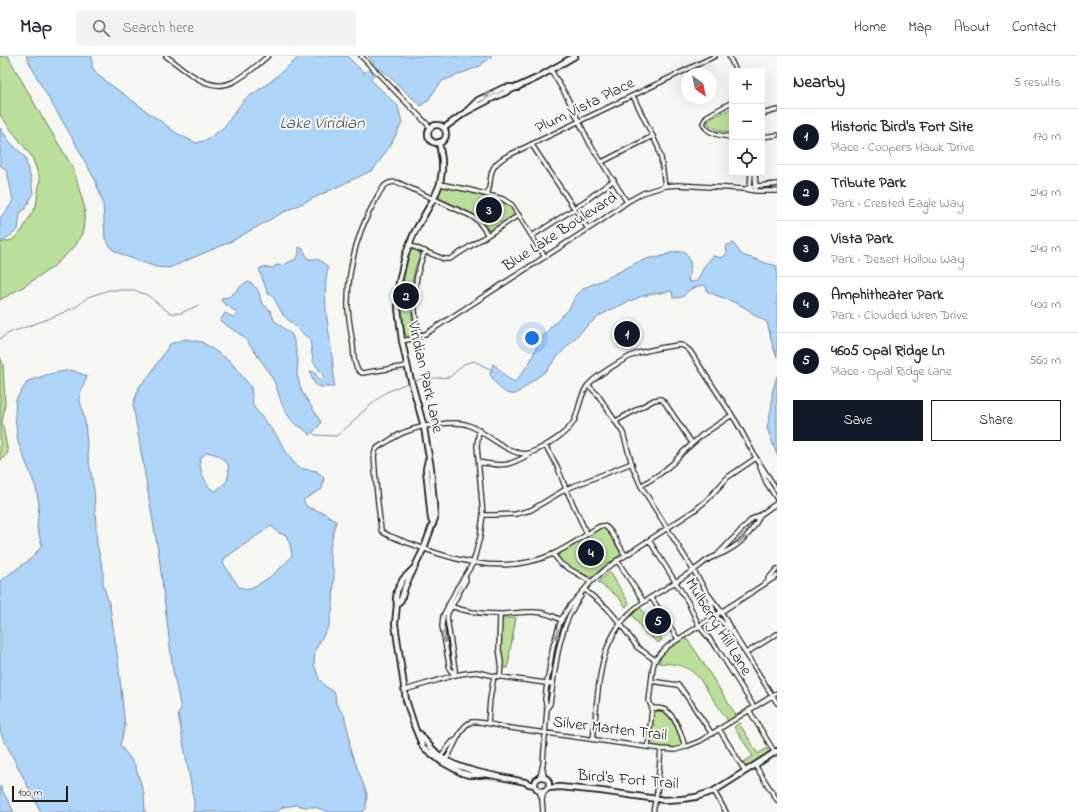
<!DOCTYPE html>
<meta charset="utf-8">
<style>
body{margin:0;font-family:"Indie Flower",sans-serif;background:#f2f2f3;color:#2b2b33}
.controls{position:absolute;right:12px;top:12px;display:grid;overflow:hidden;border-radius:0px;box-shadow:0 4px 16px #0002}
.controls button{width:36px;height:36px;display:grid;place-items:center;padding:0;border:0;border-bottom:1px solid #e1e1e2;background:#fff;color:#2b2b33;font:20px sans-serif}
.compass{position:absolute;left:681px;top:12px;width:36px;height:36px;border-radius:50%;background:#fff;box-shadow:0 4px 16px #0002;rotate:147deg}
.scale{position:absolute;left:12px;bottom:10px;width:56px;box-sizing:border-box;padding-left:4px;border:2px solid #1c1c1c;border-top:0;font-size:11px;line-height:14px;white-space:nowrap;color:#1c1c1c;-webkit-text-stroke:3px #f6f6f2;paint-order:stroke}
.you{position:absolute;left:532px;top:282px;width:14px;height:14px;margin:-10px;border:3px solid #fff;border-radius:50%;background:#1a73e8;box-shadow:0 0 0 6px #1a73e833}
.badge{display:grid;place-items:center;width:26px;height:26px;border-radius:50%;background:#111827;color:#fff;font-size:13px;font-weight:700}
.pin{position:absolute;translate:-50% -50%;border:2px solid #fff;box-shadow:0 1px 4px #0006}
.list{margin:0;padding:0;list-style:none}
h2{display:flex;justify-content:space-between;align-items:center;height:52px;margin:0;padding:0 16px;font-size:17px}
h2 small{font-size:13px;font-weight:400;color:#7c7c81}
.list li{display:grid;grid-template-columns:26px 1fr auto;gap:12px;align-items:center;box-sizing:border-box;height:56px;padding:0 16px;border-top:1px solid #e1e1e2}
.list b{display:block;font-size:15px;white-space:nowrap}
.list p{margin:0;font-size:13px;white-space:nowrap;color:#7c7c81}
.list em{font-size:13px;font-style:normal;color:#7c7c81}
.actions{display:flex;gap:8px;padding:12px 16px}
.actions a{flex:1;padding:9px 0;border:1px solid #111827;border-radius:0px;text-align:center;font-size:14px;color:#111827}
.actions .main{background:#111827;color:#fff}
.icon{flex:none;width:22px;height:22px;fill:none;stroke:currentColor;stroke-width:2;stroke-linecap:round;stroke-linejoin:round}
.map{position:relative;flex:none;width:777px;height:756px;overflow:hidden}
header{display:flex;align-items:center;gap:24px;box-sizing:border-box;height:56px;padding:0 20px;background:#fff;border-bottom:1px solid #e1e1e2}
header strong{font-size:19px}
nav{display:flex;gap:22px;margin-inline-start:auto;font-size:14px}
.search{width:280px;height:36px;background:#f2f2f3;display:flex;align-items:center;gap:10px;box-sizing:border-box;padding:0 14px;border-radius:0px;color:#7c7c81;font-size:15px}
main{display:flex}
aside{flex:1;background:#fff}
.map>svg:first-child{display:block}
</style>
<header>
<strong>Map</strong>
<div class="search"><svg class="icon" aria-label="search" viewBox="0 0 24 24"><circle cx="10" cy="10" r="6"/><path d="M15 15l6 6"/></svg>Search here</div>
<nav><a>Home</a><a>Map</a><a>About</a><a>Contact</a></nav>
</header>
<main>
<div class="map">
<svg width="777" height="756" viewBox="0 0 777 756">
<rect width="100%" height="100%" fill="#f6f6f2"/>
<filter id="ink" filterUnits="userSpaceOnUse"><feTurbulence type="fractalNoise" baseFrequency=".025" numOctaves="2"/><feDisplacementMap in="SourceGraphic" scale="8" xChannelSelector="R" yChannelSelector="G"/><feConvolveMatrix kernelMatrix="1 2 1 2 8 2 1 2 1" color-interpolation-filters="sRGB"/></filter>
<g filter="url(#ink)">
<!-- green -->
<path fill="#badf9a" stroke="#6b7e5b" d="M0 0H8L37 52 73 112 85 153 83 175 76 189 53 211 23 231 0 244V187L12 184 21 176 36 150 40 123 32 101 0 59Z
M732 52V77L718 74 708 68V65L714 61Z
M445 130C462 136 500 139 511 151 514 154 514 157 513 160L495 173 489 174 475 159 440 142 438 138 441 132Z
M414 193 419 196 420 201C411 213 410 248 412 263 412 268 416 273 415 278L411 280H407C399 274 401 236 403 226 404 216 407 207 409 198L411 195Z
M0 301 3 308 5 348 2 366 8 397 0 405Z
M601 472 607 474 620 495V498L619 500 591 521 567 510 562 507 558 501 559 498Z
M610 516 629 547 626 551 617 540 598 526Z
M640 551 662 584 658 587 656 585 645 577 632 558Z
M498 562H516L510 595 508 612 499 611 500 607 497 581Z
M685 581 695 594 736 659 728 665 699 622C686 608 676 608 658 607L665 595Z
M658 654C661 655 664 656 666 658 671 662 685 683 681 689 677 694 659 691 653 690L651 685V679L654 658Z
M739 667 758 698 767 692 769 696 746 711 742 707 753 700 734 671Z"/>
<!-- water -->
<path fill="#aed5f8" stroke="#748ba0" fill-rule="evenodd" d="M26 0H92V11L100 21 178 78 196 87 207 84 224 71 244 44 270 26 300 0H347L364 17 374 7 368 0H492L480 10 442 25 428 44 421 50 380 12 370 23 398 50 402 67 389 92 373 114 280 158 230 186 169 212 156 211 125 200 113 194 105 183 103 147 95 124 73 83 41 29Z
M0 72 10 86 25 101 28 114 31 122 33 138 25 153 21 156 20 158 18 174 0 187V162L10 150 13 144 8 120 6 114 0 109Z
M733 187 742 199C754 202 765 208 777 210V301L773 291 767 266 756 260 747 253 736 247 708 236 705 229C700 230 695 231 691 233 683 239 685 242 673 242L672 235 642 240 614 252 599 260 588 269 558 300 547 314 516 338C503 340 496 328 490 318L493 308C501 313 505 323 515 326L519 321 530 306 539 286 549 273 569 253 575 241 584 232 607 222 638 206 650 202 660 201 673 196 684 195C693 206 691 211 688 225L693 226 697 225 705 209 713 200 722 202 727 197 726 190Z
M299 191 303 193 308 203C318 203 321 203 328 212 321 244 330 277 333 309 334 316 334 323 334 331 316 331 315 333 310 315L314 316 319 323H322L324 321 313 305 310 284 283 259 273 240 268 238 260 216V212L263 211 273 212 276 209 282 210 297 202 299 198Z
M249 226C258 232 260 236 261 246L270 254 274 264 292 279 294 285 298 304 297 318 301 334 321 366 318 371 310 379 301 371 296 369 290 362 283 351 275 327 265 310 244 281 220 265 225 257 233 261 237 259 236 256 221 245 222 242 229 241 245 227Z
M185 283 202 286 230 305 251 331 253 350 277 380 288 399 298 412 317 415 324 422 322 433 303 444 307 451 324 457 336 465 329 496 334 517 333 550 329 570 320 585 315 595 314 608 319 623 325 630 335 637 336 648 344 659 349 679 350 693 367 738 366 752 363 756H330L314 751H306L297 749 283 751 277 756H192L194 755V745L178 658 181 653 173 615 159 500 133 349 139 331 151 317 170 288ZM207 396 218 399 228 408 229 417 227 425 216 435C206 433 199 413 200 403ZM271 470 279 477 286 479 290 488 292 500C284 510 261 530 249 532 246 533 242 532 239 531L223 507 225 502Z
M71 314 87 320 79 340 85 366 88 400 94 434 97 489 103 513V528L110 551 118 604 125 671 120 689 135 709 144 738 145 756H41L0 676V525L32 502 42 489 37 472 39 449 36 432 18 386 15 360 16 343 28 325 49 318Z
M777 320V399L767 372 772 349V337Z
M0 730 14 756H0Z"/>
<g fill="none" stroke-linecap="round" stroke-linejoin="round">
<!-- stream -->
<path stroke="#748ba0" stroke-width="1" d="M0 283 9 277 48 263 76 251 88 241 109 234H134L147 239 170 257H181L199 249
M414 325 421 323 450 321 464 308 474 305 492 314
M312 376 315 379 336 380 352 367 360 358 385 337 400 330 411 326"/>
<defs>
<path id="minor" d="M166 0C184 13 209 38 233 26 246 20 257 9 268 0
M361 0 431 72
M729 0 736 15
M551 14 567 41 590 88 627 146
M633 40 658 91 661 102 665 130
M732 46 707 60 703 67C706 78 722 80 732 81
M762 58 777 54
M762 81 777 79
M532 89 588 173
M602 106 653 80
M755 117 756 132
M440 128 470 134 503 143 512 149 545 201
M750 132 751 117
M745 133 756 135H777
M487 139C494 121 485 114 505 101L715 0
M532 180 574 153 614 124
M409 189 444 203H450L455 200 519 159
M420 281C411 251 413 223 425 195
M402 285 416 282 427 277 602 164 627 146 643 137 665 130 678 129 745 133C755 128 767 130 777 128
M407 310 362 317C353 313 354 298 353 289 351 277 349 265 348 253 347 215 357 177 375 145 381 134 385 123 399 127L471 160 478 165 488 179
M588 329 598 339 623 377 633 412 641 430 708 538 721 555 733 577 777 647
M616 365 654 344 661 343 665 347 692 387
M545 389 557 410 566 433 587 478
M479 406C503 411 509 410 530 398
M760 411 766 426 777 443
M641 430 661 417 673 407 683 396 702 379 732 359
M483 459H495L516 458 531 454 566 433 632 407
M649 484 688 546 699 570 717 592 754 651
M553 498 561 508 585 522 591 526
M718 498 752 463 760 459 777 447
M625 499C621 493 611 472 604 470 602 469 600 470 598 471 584 480 569 491 553 498 497 523 443 500 390 480L384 477 381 474C379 454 376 434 375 414 375 408 373 401 375 395 377 391 383 388 387 386 393 382 400 377 408 375 420 370 456 364 468 369 486 375 513 405 532 396 545 391 570 376 575 363 579 353 580 341 586 332 591 322 627 301 638 297 650 294 667 290 680 289L684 290 690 295 737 367 756 402 777 434
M617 504 644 546
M768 523 777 513
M585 534 607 552 620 567 637 591 655 604
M651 541 678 583
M709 541 715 559 730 574
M448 549C464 556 482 558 500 558 516 558 534 553 550 559 554 560 558 563 562 564
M500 558 499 593 501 606 500 621
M746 597 777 578
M455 619 450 614 442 570 443 560 457 532 465 520 473 507 480 481 483 459 477 390 479 374
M455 619V613L447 562 448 557 466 524 465 520
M651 625 678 629 681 632 712 678
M405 634 455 619 467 617 477 616 494 620 553 628
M547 652 550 648C556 611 557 572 581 540
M652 652C656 652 661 652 665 654 676 660 682 680 685 691
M749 654 775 697
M488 667 490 643 494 620
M719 673 745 715
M593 683C599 640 595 591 629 558 639 547 653 540 666 532 675 526 685 520 694 514 700 510 705 505 711 502 716 500 721 498 725 496 741 488 753 475 760 459
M648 691 652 652 649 645 653 611 655 604 659 599 668 590 777 520
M440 701 452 686 456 684
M445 705C448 700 451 696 453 691 457 684 463 667 472 666 481 665 494 669 503 671L661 693 675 694 685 691 700 685 777 637
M755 709 777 744
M543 713 544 722
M540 721 543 708 547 652 545 643 547 627 553 590 561 564 569 551 591 526 608 511 695 454 707 444 728 421 756 402
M539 735 542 743
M714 735 726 756
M543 756 542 744 544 735
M653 756 657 736 661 693"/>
<path id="tertiary" d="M466 56 493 42 537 22 575 0
M428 78a9 9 0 1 1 18 0a9 9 0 1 1-18 0Z
M444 72 466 56 478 44 503 32 511 31 517 32
M428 404 426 413 431 463 433 468
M413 513 403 523 397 535 396 542 397 548 395 568 406 644 415 672 423 691 442 706 462 717 469 719H479L487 718
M397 548 401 544 405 531 424 492 435 462 431 412 426 384 424 371 409 317 402 285 398 252 399 226 405 200 414 177 434 142 440 128 442 115V104L439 86
M420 678C426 686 433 694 441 701 463 716 499 720 525 726L529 728 535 729
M535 728a7 7 0 1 1 14 0a7 7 0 1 1-14 0Z
M548 732 560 731 601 735 664 744 682 743 696 741 714 735 777 695"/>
</defs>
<!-- minor casing -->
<use href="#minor" stroke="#1c1c1c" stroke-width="6"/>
<!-- tertiary casing -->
<use href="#tertiary" stroke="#1c1c1c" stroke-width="8"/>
<!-- minor -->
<use href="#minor" stroke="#f6f6f2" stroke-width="3.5"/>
<!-- tertiary -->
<use href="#tertiary" stroke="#f6f6f2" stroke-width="4.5"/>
</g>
<!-- one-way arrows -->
<defs><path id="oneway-solid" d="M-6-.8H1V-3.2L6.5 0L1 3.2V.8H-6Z"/></defs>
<g fill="#949492">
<use href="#oneway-solid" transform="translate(489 38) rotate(153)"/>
<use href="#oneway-solid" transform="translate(742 484) rotate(-41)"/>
<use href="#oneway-solid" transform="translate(557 578) rotate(106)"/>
<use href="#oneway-solid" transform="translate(444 581) rotate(80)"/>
</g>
</g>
<g text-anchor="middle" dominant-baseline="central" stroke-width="4" stroke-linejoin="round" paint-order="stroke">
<!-- street labels -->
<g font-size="16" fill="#1c1c1c" stroke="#f6f6f2">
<text transform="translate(585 50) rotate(-26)">Plum Vista Place</text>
<text transform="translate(560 176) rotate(-33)">Blue Lake Boulevard</text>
<text transform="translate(425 321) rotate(77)">Viridian Park Lane</text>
<text transform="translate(718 571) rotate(58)">Mulberry Hill Lane</text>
<text transform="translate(610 673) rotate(7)">Silver Marten Trail</text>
<text transform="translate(628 724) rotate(5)">Bird's Fort Trail</text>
</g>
<!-- water labels -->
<g font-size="17" font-style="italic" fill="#48545e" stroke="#f6f6f2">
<text x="322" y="67">Lake Viridian</text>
</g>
</g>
</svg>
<div class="controls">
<button>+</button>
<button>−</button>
<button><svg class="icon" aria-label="locate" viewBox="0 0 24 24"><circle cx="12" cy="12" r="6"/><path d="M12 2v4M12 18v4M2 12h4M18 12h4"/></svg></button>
</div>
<svg class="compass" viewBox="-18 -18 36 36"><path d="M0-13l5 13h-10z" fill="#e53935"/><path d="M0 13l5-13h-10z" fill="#7c7c81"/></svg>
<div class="scale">100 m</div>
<div class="you"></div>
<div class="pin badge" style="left:627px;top:278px">1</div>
<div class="pin badge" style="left:406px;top:240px">2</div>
<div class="pin badge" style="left:489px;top:154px">3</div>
<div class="pin badge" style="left:591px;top:497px">4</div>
<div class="pin badge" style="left:658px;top:565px">5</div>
</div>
<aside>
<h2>Nearby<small>5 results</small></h2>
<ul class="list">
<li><span class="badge">1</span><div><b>Historic Bird's Fort Site</b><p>Place · Coopers Hawk Drive</p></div><em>170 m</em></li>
<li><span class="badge">2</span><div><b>Tribute Park</b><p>Park · Crested Eagle Way</p></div><em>240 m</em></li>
<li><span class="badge">3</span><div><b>Vista Park</b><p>Park · Desert Hollow Way</p></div><em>240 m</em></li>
<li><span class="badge">4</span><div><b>Amphitheater Park</b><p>Park · Clouded Wren Drive</p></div><em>400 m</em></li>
<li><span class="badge">5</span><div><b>4605 Opal Ridge Ln</b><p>Place · Opal Ridge Lane</p></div><em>560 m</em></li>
</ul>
<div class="actions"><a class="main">Save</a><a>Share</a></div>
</aside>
</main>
